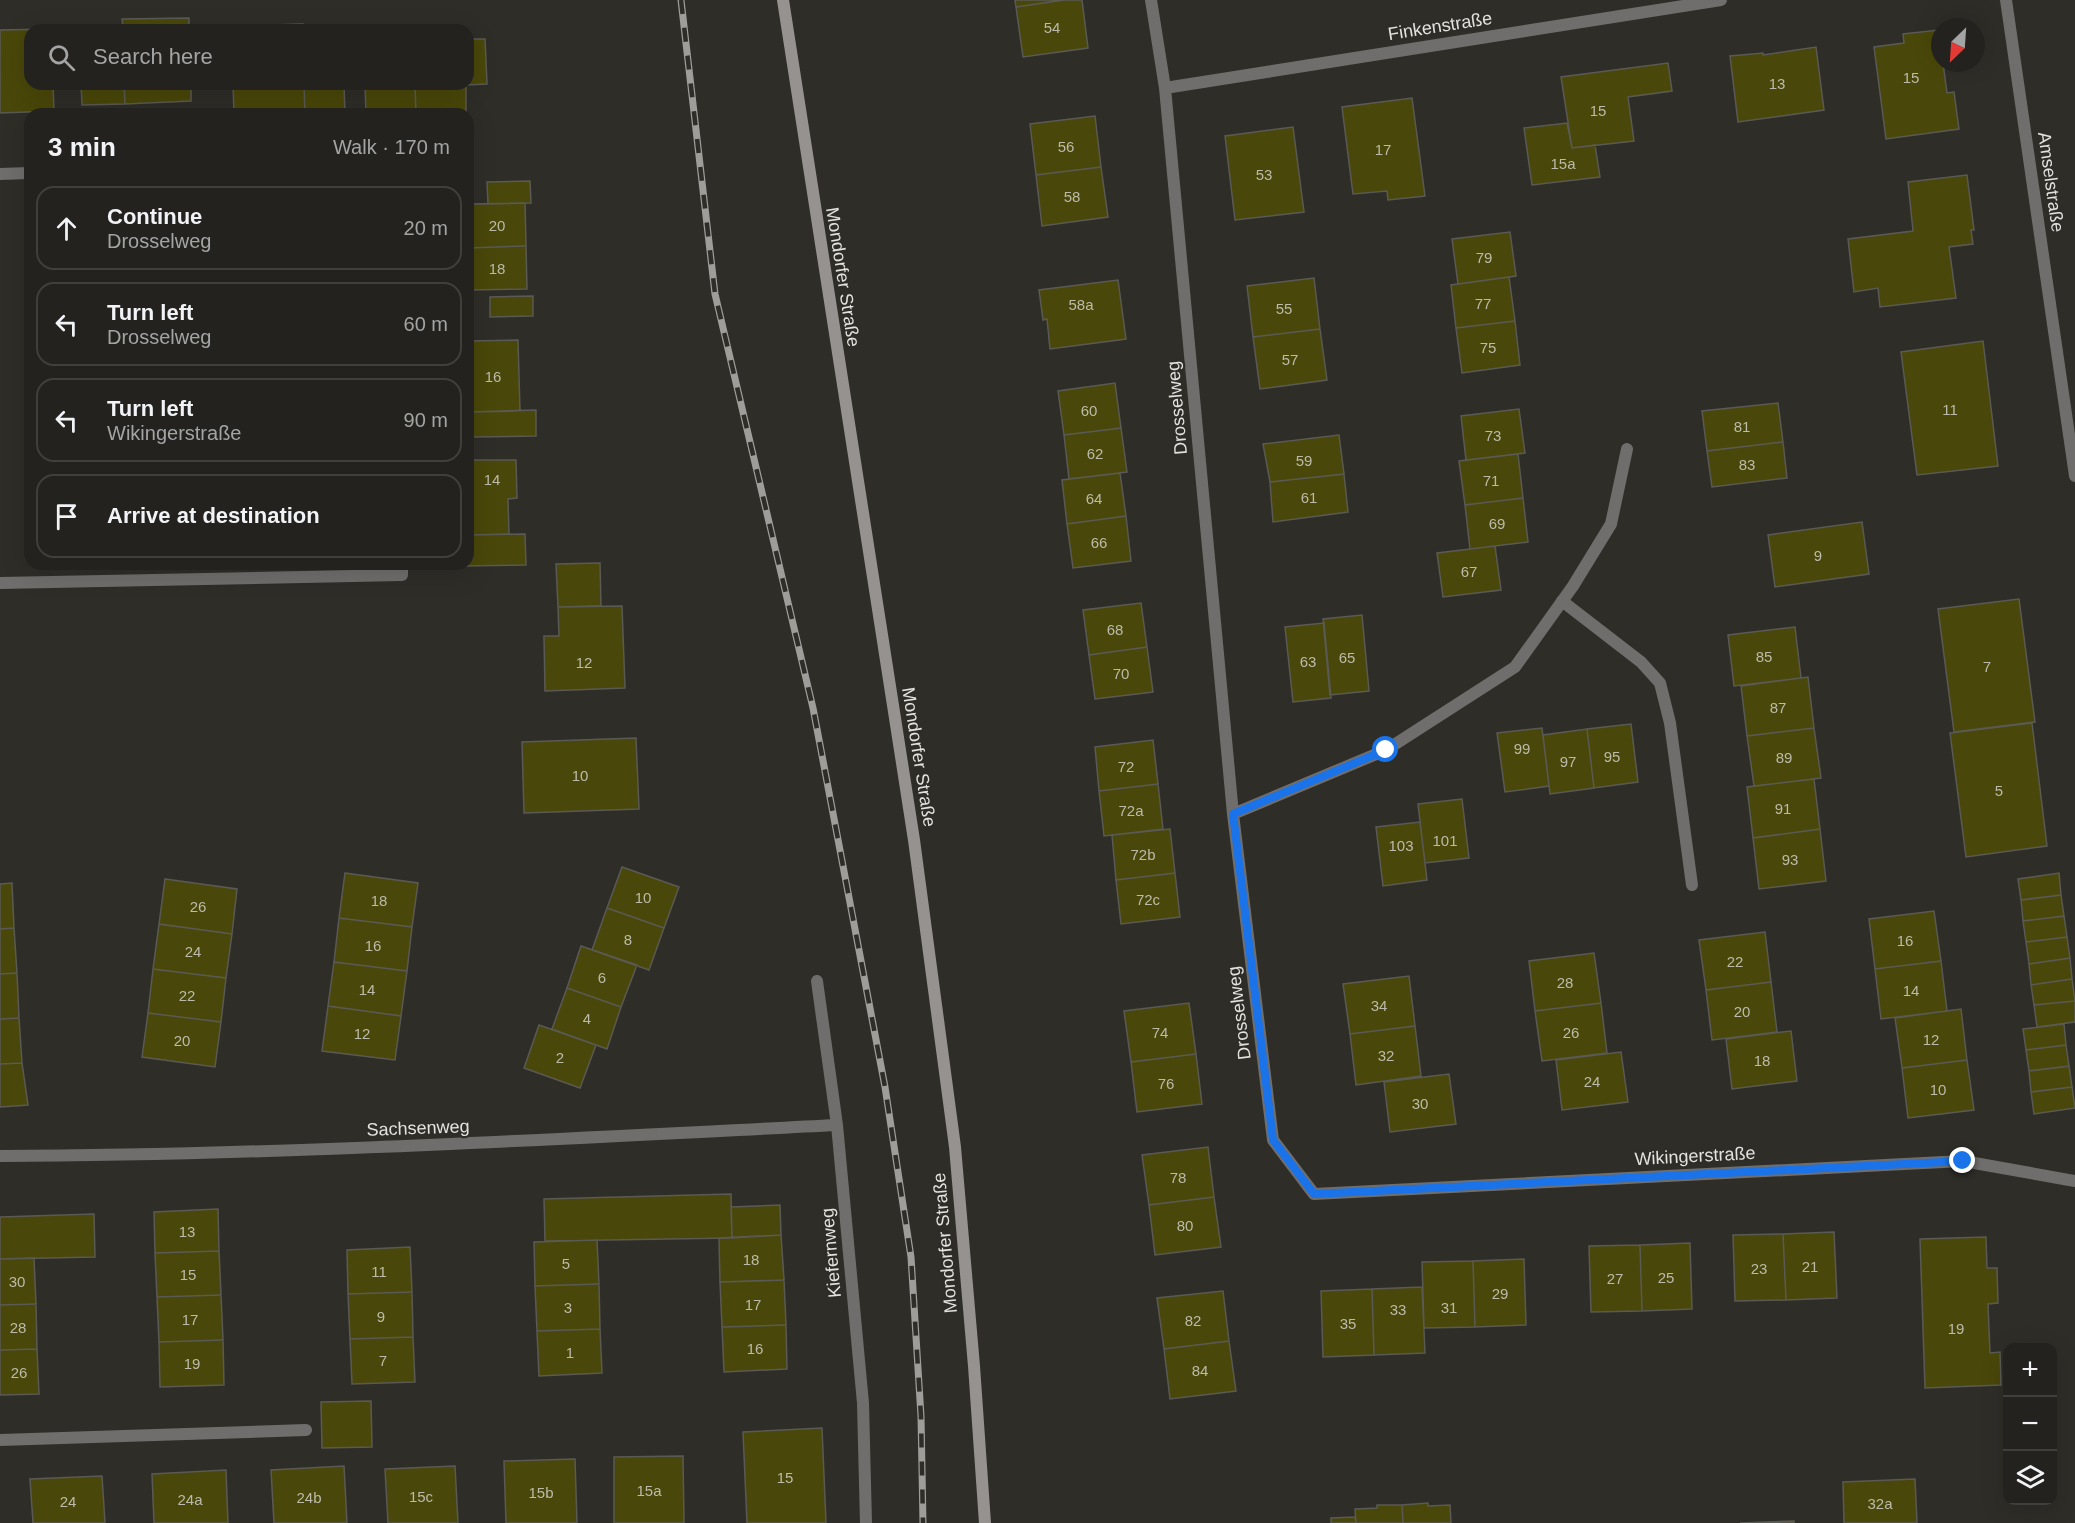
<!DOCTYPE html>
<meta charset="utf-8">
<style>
body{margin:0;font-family:Helvetica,sans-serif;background:#2b2a27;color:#f1f3f6}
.controls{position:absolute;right:18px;bottom:18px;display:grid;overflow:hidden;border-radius:12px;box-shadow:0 6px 24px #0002}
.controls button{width:54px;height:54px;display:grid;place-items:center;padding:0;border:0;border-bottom:2px solid #403f3c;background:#23221e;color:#f1f3f6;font:30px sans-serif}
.compass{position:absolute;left:1931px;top:18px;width:54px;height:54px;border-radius:50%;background:#23221e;box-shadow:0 6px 24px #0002;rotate:205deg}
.stop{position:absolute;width:18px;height:18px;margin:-14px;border:4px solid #1a73e8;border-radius:50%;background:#fff}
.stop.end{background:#1a73e8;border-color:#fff;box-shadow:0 2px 6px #0008}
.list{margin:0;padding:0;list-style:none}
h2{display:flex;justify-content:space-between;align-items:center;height:78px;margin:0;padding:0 24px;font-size:26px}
h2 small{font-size:20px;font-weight:400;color:#a3a4a4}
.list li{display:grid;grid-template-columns:39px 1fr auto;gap:18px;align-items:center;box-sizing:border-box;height:84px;margin:0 12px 12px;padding:0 12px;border:2px solid #403f3c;border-radius:18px}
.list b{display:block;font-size:22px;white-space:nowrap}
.list p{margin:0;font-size:20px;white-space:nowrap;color:#a3a4a4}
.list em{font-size:20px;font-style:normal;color:#a3a4a4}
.icon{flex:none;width:33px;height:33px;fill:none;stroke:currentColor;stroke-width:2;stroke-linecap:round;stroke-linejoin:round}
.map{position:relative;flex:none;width:2075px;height:1523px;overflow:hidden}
.search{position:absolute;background:#23221e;box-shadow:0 6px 24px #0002;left:24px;top:24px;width:450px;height:66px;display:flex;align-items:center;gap:15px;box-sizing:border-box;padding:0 21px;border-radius:18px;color:#a3a4a4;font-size:22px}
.panel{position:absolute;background:#23221e;box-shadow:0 6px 24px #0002;left:24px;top:108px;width:450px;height:462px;border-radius:18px}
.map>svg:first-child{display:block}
</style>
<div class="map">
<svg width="2075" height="1523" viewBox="0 0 2075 1523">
<rect width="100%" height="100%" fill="#2f2d28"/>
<!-- building -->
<path fill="#494709" stroke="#5a5a54" stroke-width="1.5" d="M1015 0H1064L1016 7Z
M1064 0H1082L1088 48 1023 57 1016 7Z
M189 18V30H123L122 19Z
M303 24V30H232V26Z
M52 29 30 30V84H53L54 111 0 113V30Z
M1939 30 1940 63H1943L1947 93 1954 92 1959 129 1886 139 1874 47 1904 43 1903 34Z
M468 39H485L487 84 466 85 468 84Z
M1816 47 1824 110 1738 122 1730 56 1763 53V55Z
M1668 63 1672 91 1628 97 1634 141 1572 148 1561 77Z
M81 84H124L125 104 82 105Z
M124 84H191V101L125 104Z
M233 84H304L305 114H234Z
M304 84H344L345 114H305Z
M344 84H365V88H344Z
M365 84H415L416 114H366Z
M415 84H466V114H416Z
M1412 98 1425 196 1388 200 1387 191 1353 194 1342 107Z
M1095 116 1101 167 1036 175 1030 124Z
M1567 123 1572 148 1595 145 1600 177 1532 185 1524 128Z
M1293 127 1304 212 1235 220 1225 136Z
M1101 167 1108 217 1042 226 1036 175Z
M1967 175 1974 230H1971L1973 244 1949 247 1956 298 1880 307 1878 288 1854 292 1848 239 1913 231 1908 182Z
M530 181 531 203 488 204 487 182Z
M525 203 526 246 468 248V204Z
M1510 232 1516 276 1458 284 1452 239Z
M526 246 527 289 468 290V248Z
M25 252H30V313H27Z
M1509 277 1515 321 1456 328 1451 285Z
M1314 278 1320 329 1253 337 1247 286Z
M1118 280 1126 339 1050 349 1047 319 1043 320 1039 290Z
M533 296V316L490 317V297Z
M1515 321 1520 365 1462 373 1456 328Z
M1320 329 1327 380 1260 389 1253 337Z
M518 340 520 411 468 412V341Z
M1983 341 1998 466 1917 475 1901 352Z
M1115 383 1121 428 1064 435 1058 391Z
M1778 403 1783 442 1707 451 1702 411Z
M1519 409 1525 453 1466 460 1461 416Z
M536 410V436L473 437 472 412Z
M1121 428 1127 472 1069 479 1064 435Z
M1339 435 1344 474 1270 482 1263 444Z
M1783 442 1787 478 1712 487 1707 451Z
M1518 454 1523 498 1465 505 1459 461Z
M468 460H516L517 498 508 499 509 534 468 535Z
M1120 473 1126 516 1067 524 1062 480Z
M1344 474 1348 512 1273 522 1270 482Z
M1523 498 1528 542 1470 549 1465 505Z
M1126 516 1131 561 1073 568 1067 524Z
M1862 522 1869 574 1775 587 1768 535Z
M525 534 526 565 463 566V564H468V535Z
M1495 546 1501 590 1443 597 1437 553Z
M600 563 601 606 558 607 556 564Z
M2019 599 2035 722 1954 732 1938 609Z
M1141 603 1147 647 1089 655 1083 610Z
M622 606 625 688 545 691 544 636H559L558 607Z
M1362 615 1369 691 1330 695 1323 619Z
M1324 623 1331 698 1293 702 1285 627Z
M1795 627 1801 678 1734 686 1728 635Z
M1147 647 1153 692 1095 699 1089 655Z
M1808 677 1814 728 1747 736 1741 686Z
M2032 723 2047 846 1966 857 1950 733Z
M1631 724 1638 782 1594 788 1587 729Z
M1542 728 1549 786 1505 792 1497 733Z
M1814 728 1821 778 1754 786 1747 736Z
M1587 729 1594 788 1550 794 1543 735Z
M636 738 639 809 524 813 522 742Z
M1153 740 1158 784 1099 791 1095 747Z
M1814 779 1820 829 1753 838 1747 787Z
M1158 784 1163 829 1104 836 1099 791Z
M1462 799 1469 858 1425 863 1418 804Z
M1420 822 1427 880 1383 886 1376 827Z
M1170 829 1175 873 1116 880 1112 835Z
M1820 829 1826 881 1759 889 1753 838Z
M622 867 679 887 664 928 607 908Z
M345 873 418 883 412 927 339 918Z
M1175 873 1180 917 1121 924 1116 880Z
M2059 873 2061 895 2021 900 2018 879Z
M165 879 237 889 232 934 159 924Z
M12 883 14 928 0 929V884Z
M2061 895 2064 916 2023 921 2021 900Z
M607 908 664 928 649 970 592 950Z
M1934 911 1941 961 1875 969 1869 919Z
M2064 916 2067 937 2026 942 2023 921Z
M339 918 412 927 407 971 334 962Z
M159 924 232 934 226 978 153 969Z
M14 928 17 973 0 974V929Z
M1765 932 1771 982 1706 990 1699 940Z
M2067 937 2070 958 2029 964 2026 942Z
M581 946 637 965 621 1007 567 988Z
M1594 953 1601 1003 1535 1011 1529 961Z
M2070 958 2072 979 2031 985 2029 964Z
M1941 961 1947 1011 1881 1019 1875 969Z
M334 962 407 971 401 1016 328 1006Z
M153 969 226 978 221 1022 148 1013Z
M17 973 19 1018 0 1019V974Z
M1409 976 1415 1026 1350 1034 1343 984Z
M2072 979 2075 1001 2034 1005 2031 985Z
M1771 982 1777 1032 1712 1040 1706 990Z
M567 988 621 1007 607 1049 552 1029Z
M2075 1001V1022L2037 1027 2034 1005Z
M1189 1003 1196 1054 1131 1062 1124 1011Z
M1601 1003 1607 1053 1542 1061 1535 1011Z
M328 1006 401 1016 395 1060 322 1051Z
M1961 1009 1967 1060 1902 1068 1895 1018Z
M148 1013 221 1022 215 1067 142 1057Z
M19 1018 22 1063 0 1064V1019Z
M2064 1024 2066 1045 2026 1050 2023 1029Z
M539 1025 596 1045 580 1088 524 1068Z
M1415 1026 1421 1076 1356 1085 1350 1034Z
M1791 1031 1797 1081 1732 1089 1726 1039Z
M2066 1045 2069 1066 2029 1071 2026 1050Z
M1621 1052 1628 1102 1562 1110 1556 1060Z
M1196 1054 1202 1104 1137 1112 1131 1062Z
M1967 1060 1974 1110 1908 1118 1902 1068Z
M22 1063 28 1105 0 1107V1064Z
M2069 1066 2072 1087 2031 1092 2029 1071Z
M1449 1074 1456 1124 1390 1132 1384 1082Z
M2072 1087 2075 1108 2034 1114 2031 1092Z
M1208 1147 1214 1197 1149 1205 1142 1155Z
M731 1194 732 1238 545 1241 544 1199Z
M1214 1197 1221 1247 1155 1255 1149 1205Z
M780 1205 781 1235 732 1238 731 1207Z
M218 1209 219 1251 155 1253 154 1212Z
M94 1214 95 1257 0 1259V1217Z
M1834 1232 1837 1298 1786 1300 1783 1234Z
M1783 1234 1786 1300 1735 1301 1733 1235Z
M781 1235 784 1280 720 1282 719 1238Z
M1986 1237 1987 1268H1997L1998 1303 1988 1304 1990 1353 2000 1352 2001 1385 1925 1388 1920 1239Z
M597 1240 599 1284 535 1286 534 1242Z
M1690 1243 1692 1309 1642 1311 1640 1245Z
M1640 1245 1642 1311 1591 1312 1589 1246Z
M410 1247 412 1292 348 1294 347 1250Z
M219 1251 221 1295 157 1297 155 1253Z
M34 1258 36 1304 0 1305V1259Z
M1524 1259 1526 1325 1475 1327 1473 1261Z
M1473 1261 1475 1327 1424 1328 1422 1262Z
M784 1280 786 1325 722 1327 720 1282Z
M599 1284 600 1329 537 1331 535 1286Z
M1422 1287 1425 1353 1374 1355 1372 1289Z
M1372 1289 1374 1355 1323 1357 1321 1291Z
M1223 1291 1229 1341 1164 1349 1157 1298Z
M412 1292 413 1337 350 1339 348 1294Z
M221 1295 223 1340 159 1342 157 1297Z
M36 1304 37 1349 0 1350V1305Z
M786 1325 787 1369 724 1372 722 1327Z
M600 1329 602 1373 539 1376 537 1331Z
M413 1337 415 1382 352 1384 350 1339Z
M223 1340 224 1385 160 1387 159 1342Z
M1229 1341 1236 1391 1170 1399 1164 1349Z
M37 1349 39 1394 0 1395V1350Z
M371 1401 372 1447 322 1448 321 1402Z
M822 1428 826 1523H747L743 1432Z
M683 1456 684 1523H614V1457Z
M575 1459 577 1523H506L504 1461Z
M344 1466 347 1523H274L271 1470Z
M455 1466 458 1523H388L385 1469Z
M226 1470 228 1523H154L152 1474Z
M102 1476 105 1523H33L30 1479Z
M1915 1479 1917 1523H1844L1843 1482Z
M1428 1503V1506L1450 1505 1451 1523H1403L1402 1505Z
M1377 1505H1402L1403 1523H1356L1355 1509 1377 1508Z
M1355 1517 1356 1523H1331V1518Z
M1794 1521V1523H1740Z"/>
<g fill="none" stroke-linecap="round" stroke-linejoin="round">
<!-- lane -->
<path stroke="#706e6c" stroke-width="12" d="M1562 601 1641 662 1660 683 1670 723 1692 885
M0 1440 306 1430"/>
<!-- street -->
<path stroke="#706e6c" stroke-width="12" d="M1151 0 1165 88 1233 814 1273 1140 1314 1194 1963 1161 2075 1181
M2006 0 2075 476
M1165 88 1721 0
M0 174 30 173
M0 583 402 575V564
M1233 814 1386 750 1515 667 1573 586 1611 524 1627 449
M817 981 837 1125 863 1403 866 1523
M0 1156C279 1155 558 1139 837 1125"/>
<!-- secondary -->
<path stroke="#95928f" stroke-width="12" d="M783 0 914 840 955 1147 974 1366 985 1523"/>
<defs>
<path id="rail" d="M681 0 715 294 813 708 885 1087 911 1257 921 1416 923 1523"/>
</defs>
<!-- rail casing -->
<use href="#rail" stroke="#9e9d99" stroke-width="7"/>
<!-- rail -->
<use href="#rail" stroke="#2f2d28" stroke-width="4.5" stroke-dasharray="14" stroke-linecap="butt"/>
</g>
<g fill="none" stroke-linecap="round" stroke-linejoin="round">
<!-- route -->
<path stroke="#1a73e8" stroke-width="8" d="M1386 750 1233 814 1273 1140 1314 1194 1963 1161"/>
</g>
<g text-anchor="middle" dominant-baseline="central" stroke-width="4.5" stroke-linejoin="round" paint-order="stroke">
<!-- number labels -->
<g font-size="15" fill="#bcbbaa">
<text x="1052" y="27">54</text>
<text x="1911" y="77">15</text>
<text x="1777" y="83">13</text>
<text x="1598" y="110">15</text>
<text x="1066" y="146">56</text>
<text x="1383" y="149">17</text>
<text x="1563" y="163">15a</text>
<text x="1264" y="174">53</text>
<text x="1072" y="196">58</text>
<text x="497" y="225">20</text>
<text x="1484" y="257">79</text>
<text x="497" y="268">18</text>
<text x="1483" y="303">77</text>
<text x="1081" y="304">58a</text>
<text x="1284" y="308">55</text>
<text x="1488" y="347">75</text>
<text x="1290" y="359">57</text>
<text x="493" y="376">16</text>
<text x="1950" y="409">11</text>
<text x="1089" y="410">60</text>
<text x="1742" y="426">81</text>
<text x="1493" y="435">73</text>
<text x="1095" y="453">62</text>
<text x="1304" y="460">59</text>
<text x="1747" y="464">83</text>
<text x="492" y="479">14</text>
<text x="1491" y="480">71</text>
<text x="1309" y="497">61</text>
<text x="1094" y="498">64</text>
<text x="1497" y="523">69</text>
<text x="1099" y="542">66</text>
<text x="1818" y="555">9</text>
<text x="1469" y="571">67</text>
<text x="1115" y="629">68</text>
<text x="1764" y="656">85</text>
<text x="1347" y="657">65</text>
<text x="1308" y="661">63</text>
<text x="584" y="662">12</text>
<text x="1987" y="666">7</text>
<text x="1121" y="673">70</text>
<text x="1778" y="707">87</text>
<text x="1522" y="748">99</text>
<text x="1612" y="756">95</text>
<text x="1784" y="757">89</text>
<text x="1568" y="761">97</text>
<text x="1126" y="766">72</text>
<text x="580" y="775">10</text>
<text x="1999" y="790">5</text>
<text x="1783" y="808">91</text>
<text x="1131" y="810">72a</text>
<text x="1445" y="840">101</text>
<text x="1401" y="845">103</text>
<text x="1143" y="854">72b</text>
<text x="1790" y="859">93</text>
<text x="643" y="897">10</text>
<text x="1148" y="899">72c</text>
<text x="379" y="900">18</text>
<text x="198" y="906">26</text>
<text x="628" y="939">8</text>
<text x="1905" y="940">16</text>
<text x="373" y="945">16</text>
<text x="193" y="951">24</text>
<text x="1735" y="961">22</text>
<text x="602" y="977">6</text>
<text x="1565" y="982">28</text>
<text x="367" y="989">14</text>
<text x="1911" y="990">14</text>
<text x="187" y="995">22</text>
<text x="1379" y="1005">34</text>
<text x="1742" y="1011">20</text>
<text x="587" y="1018">4</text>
<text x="1160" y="1032">74</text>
<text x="1571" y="1032">26</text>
<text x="362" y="1033">12</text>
<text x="1931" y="1039">12</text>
<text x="182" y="1040">20</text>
<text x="1386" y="1055">32</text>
<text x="560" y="1057">2</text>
<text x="1762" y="1060">18</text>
<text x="1592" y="1081">24</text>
<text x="1166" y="1083">76</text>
<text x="1938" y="1089">10</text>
<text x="1420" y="1103">30</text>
<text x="1178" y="1177">78</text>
<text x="1185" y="1225">80</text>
<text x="187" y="1231">13</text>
<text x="751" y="1259">18</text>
<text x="566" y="1263">5</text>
<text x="1810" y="1266">21</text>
<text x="1759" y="1268">23</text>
<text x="379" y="1271">11</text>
<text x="188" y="1274">15</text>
<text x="1666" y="1277">25</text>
<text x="1615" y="1278">27</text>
<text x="17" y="1281">30</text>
<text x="1500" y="1293">29</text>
<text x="753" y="1304">17</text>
<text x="568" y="1307">3</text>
<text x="1449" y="1307">31</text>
<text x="1398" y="1309">33</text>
<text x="381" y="1316">9</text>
<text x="190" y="1319">17</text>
<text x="1193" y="1320">82</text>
<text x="1348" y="1323">35</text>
<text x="18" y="1327">28</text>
<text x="1956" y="1328">19</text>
<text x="755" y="1348">16</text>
<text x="570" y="1352">1</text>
<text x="383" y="1360">7</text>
<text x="192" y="1363">19</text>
<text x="1200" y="1370">84</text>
<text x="19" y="1372">26</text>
<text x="785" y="1477">15</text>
<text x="649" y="1490">15a</text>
<text x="541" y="1492">15b</text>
<text x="421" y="1496">15c</text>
<text x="309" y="1497">24b</text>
<text x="190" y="1499">24a</text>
<text x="68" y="1501">24</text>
<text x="1880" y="1503">32a</text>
</g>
<!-- street labels -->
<g font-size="18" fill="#e3e2df" stroke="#2f2d28">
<text transform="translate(1440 26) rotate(-9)">Finkenstraße</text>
<text transform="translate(2051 182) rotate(82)">Amselstraße</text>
<text transform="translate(843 277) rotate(81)">Mondorfer Straße</text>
<text transform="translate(1177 408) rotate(-95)">Drosselweg</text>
<text transform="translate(919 757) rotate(81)">Mondorfer Straße</text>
<text transform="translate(1239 1013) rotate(-97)">Drosselweg</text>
<text transform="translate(418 1128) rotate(-2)">Sachsenweg</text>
<text transform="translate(1695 1156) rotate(-3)">Wikingerstraße</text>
<text transform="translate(945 1243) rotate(-95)">Mondorfer Straße</text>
<text transform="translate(831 1253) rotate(-95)">Kiefernweg</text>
</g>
</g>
</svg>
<div class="controls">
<button>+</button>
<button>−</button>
<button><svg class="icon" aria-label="layers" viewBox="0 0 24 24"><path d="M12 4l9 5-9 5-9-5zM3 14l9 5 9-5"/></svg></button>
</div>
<svg class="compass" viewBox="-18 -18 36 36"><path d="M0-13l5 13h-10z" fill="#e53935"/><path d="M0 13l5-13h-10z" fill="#a3a4a4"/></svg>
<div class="stop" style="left:1386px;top:750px"></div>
<div class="stop end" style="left:1963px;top:1161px"></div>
<div class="search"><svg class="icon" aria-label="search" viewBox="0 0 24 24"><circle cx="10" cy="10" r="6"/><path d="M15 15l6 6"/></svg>Search here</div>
<section class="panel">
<h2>3 min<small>Walk · 170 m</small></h2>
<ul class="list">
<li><svg class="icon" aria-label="ahead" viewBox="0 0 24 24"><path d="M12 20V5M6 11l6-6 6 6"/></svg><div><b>Continue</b><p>Drosselweg</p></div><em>20 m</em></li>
<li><svg class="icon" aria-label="left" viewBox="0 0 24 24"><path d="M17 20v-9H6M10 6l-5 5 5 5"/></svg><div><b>Turn left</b><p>Drosselweg</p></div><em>60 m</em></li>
<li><svg class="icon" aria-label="left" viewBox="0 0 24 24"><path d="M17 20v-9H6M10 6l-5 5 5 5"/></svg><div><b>Turn left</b><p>Wikingerstraße</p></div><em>90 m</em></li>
<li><svg class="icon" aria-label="arrive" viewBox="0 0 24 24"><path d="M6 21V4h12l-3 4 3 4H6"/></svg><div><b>Arrive at destination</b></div></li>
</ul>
</section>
</div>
